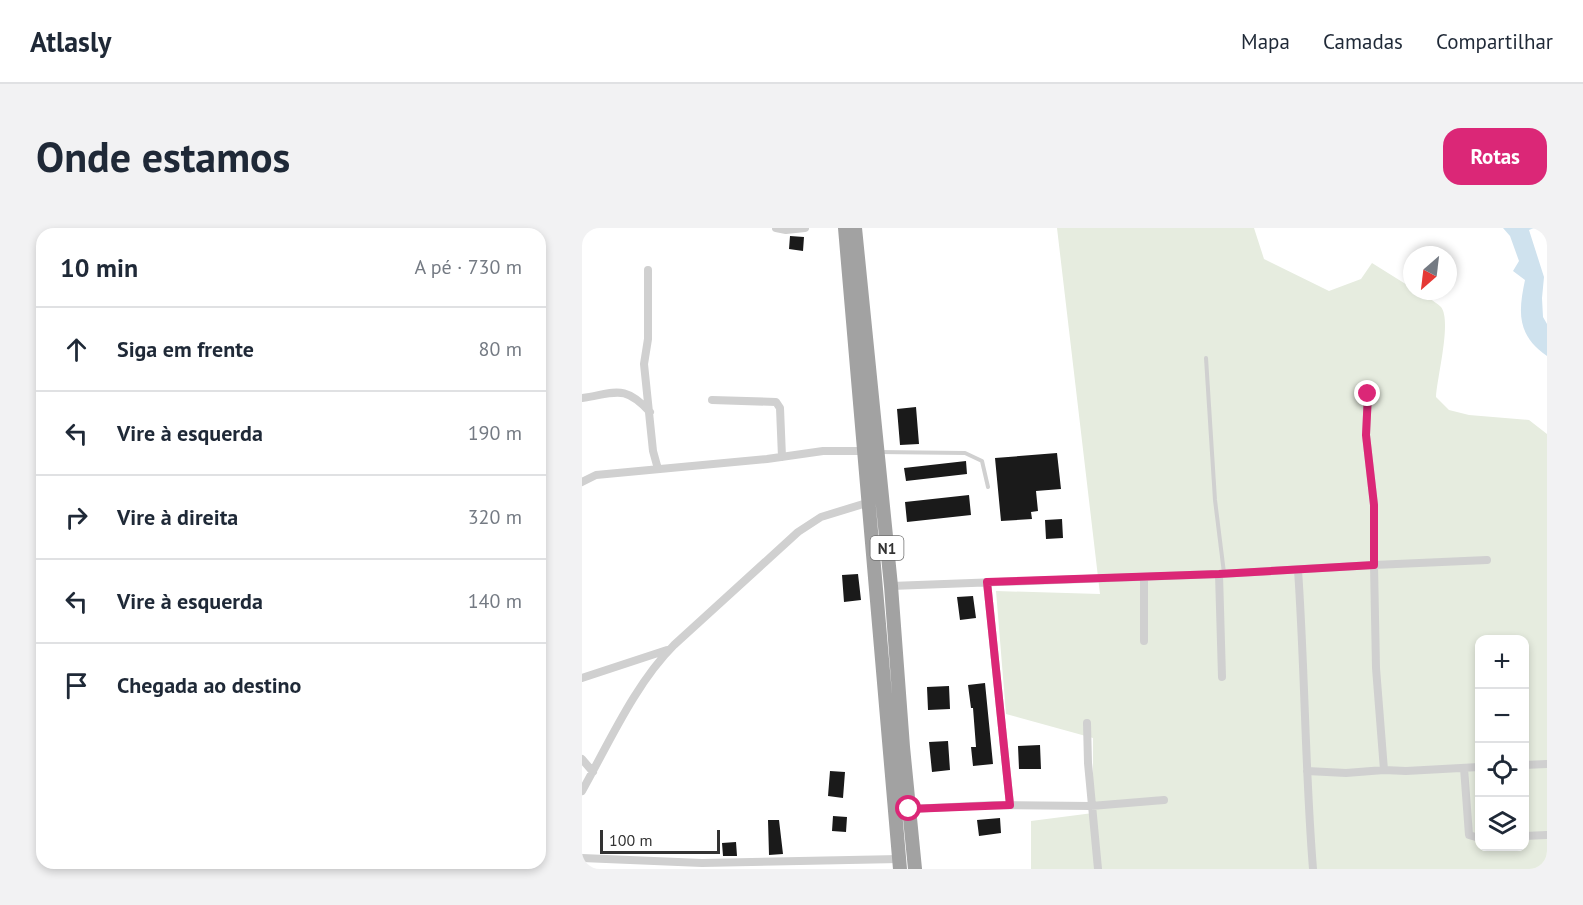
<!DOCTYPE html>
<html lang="pt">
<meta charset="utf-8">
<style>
body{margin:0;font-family:"PT Sans",sans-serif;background:#f2f2f3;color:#1f2937}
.controls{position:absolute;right:18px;bottom:18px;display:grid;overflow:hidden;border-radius:12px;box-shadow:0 3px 9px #0003}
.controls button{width:54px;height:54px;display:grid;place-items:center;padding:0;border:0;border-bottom:2px solid #e0e1e3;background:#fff;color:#1f2937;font:30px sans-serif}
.compass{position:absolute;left:821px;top:18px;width:54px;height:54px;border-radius:50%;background:#fff;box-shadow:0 3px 9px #0003;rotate:208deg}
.scale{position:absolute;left:18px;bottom:15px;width:120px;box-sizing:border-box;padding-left:6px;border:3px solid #333;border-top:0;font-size:16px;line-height:21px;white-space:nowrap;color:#333;-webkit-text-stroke:4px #fff;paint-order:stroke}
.stop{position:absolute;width:18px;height:18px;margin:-14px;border:4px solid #db2777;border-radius:50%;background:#fff}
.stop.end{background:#db2777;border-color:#fff;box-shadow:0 2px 6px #0008}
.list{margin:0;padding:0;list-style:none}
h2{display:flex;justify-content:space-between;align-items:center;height:78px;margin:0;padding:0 24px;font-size:26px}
h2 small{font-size:20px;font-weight:400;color:#747a83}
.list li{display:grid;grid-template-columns:39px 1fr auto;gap:18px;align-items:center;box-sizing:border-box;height:84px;padding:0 24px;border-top:2px solid #e0e1e3}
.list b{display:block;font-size:22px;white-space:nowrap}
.list em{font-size:20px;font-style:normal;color:#747a83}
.icon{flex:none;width:33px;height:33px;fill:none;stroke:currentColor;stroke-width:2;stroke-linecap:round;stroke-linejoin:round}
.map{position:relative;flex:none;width:965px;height:641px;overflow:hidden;border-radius:18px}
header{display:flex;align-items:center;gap:36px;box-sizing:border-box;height:84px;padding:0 30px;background:#fff;border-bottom:2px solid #e0e1e3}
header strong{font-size:28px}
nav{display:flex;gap:33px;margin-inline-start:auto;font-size:21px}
.intro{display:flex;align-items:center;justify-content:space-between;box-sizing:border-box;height:144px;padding:0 36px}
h1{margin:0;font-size:42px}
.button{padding:15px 27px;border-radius:18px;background:#db2777;color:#fff;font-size:21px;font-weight:700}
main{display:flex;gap:36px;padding:0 36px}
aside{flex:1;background:#fff;border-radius:18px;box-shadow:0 3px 9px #0003}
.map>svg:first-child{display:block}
</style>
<header>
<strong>Atlasly</strong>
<nav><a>Mapa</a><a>Camadas</a><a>Compartilhar</a></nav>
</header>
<div class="intro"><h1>Onde estamos</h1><a class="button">Rotas</a></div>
<main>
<aside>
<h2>10 min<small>A pé · 730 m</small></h2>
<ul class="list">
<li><svg class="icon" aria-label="ahead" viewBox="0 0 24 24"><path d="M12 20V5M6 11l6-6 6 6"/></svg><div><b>Siga em frente</b></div><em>80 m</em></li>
<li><svg class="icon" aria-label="left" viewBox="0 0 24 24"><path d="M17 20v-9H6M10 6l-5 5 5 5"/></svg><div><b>Vire à esquerda</b></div><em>190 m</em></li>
<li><svg class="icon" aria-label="right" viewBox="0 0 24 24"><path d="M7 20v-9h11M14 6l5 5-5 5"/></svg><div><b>Vire à direita</b></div><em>320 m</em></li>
<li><svg class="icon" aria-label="left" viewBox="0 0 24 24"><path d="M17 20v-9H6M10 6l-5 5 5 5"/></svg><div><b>Vire à esquerda</b></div><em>140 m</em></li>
<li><svg class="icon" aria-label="arrive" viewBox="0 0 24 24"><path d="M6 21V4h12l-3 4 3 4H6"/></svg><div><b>Chegada ao destino</b></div></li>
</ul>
</aside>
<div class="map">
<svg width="965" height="641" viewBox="0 0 965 641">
<rect width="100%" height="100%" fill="#fff"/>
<!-- green -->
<path fill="#e6ecdf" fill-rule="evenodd" d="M475 0H672L682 31 747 63 779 51 790 35 830 60V63H835C842 68 853 73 859 79 870 93 855 149 854 169L867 182 887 187 947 192 965 206V641H449V593L511 585V510L424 486 414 363 518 366ZM897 412H942V618H897Z"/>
<!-- water -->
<path fill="#cfe2ee" d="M921 0H952L947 2 962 49 960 70 961 89 965 96V128C935 107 936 85 943 52L931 43 937 33 928 8Z"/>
<!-- building -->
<path fill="#1a1a1a" d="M208 8 222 9 221 23 207 21Z
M334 179 337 216 318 217 315 181Z
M475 225 479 261 454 263 456 283 449 284 450 291 419 293 413 230Z
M384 233 385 246 324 253 322 240Z
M387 267 389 287 325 294 323 274Z
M480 291 481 310 464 311 463 292Z
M276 346 279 372 262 374 260 347Z
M391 368 394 390 378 392 375 369Z
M403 455 411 536 391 538 389 519H394L391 480H389L386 457Z
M367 458 368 481 346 482 345 459Z
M366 513 368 542 350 544 347 514Z
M458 517 459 541H437L436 518Z
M248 543 263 544 261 570 246 568Z
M251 588 265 589 264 604 250 603Z
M418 590 419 605 397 608 395 592Z
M186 592H197L201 626 187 627Z
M154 614 155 628H141L140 615Z"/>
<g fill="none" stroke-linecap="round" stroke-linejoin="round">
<!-- service -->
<path stroke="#d0d0d0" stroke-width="4" d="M624 130 633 272 642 345
M297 224 383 225 400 233 406 259"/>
<!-- minor -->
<path stroke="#d0d0d0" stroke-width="8" d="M194 0 204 2 223 0
M66 42V111L62 136 71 223 76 241
M786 166 784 207 792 277V337L905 332
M0 170C34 165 42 156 68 184
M130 172 194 174 198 180 200 229
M0 254 14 247 185 231 241 223H283
M716 342C723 442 723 542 731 641
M637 346 640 449
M562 349V413
M405 354 428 577
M309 358 637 346 792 337 794 440 802 542 824 543 897 539
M0 450 85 422
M505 495 506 535 516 641
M0 531 11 544
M942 537 965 536
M882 540 887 607 897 610
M725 543 764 545 802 542
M0 563C27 515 53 456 92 417L216 304 239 289 291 273
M327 581 412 577 509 578 582 572
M942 608 965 607
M0 630 120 635 317 631"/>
<!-- trunk -->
<path stroke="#a2a2a2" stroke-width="14" d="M263 0 318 641
M273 0 309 358 321 519 333 641"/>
</g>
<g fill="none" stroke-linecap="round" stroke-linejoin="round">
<!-- route -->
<path stroke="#db2777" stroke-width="8" d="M327 581 428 577 405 354 637 346 792 337V277L784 207 786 166"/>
</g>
<g text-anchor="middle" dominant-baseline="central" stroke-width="6" stroke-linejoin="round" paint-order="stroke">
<!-- shield labels -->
<rect fill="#fff" stroke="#707070" stroke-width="1.5" x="288.5" y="308" width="33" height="24" rx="4.5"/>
<g font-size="15" font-weight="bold" fill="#333">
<text x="305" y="320">N1</text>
</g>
</g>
</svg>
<div class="controls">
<button>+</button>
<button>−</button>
<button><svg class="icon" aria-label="locate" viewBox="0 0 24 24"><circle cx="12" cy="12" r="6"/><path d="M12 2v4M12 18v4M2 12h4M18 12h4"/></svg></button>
<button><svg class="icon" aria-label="layers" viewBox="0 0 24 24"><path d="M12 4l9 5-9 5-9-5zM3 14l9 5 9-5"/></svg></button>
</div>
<svg class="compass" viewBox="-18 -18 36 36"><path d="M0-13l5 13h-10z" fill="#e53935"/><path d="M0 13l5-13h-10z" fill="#747a83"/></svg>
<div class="scale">100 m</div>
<div class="stop" style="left:327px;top:581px"></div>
<div class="stop end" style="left:786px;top:166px"></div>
</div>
</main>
